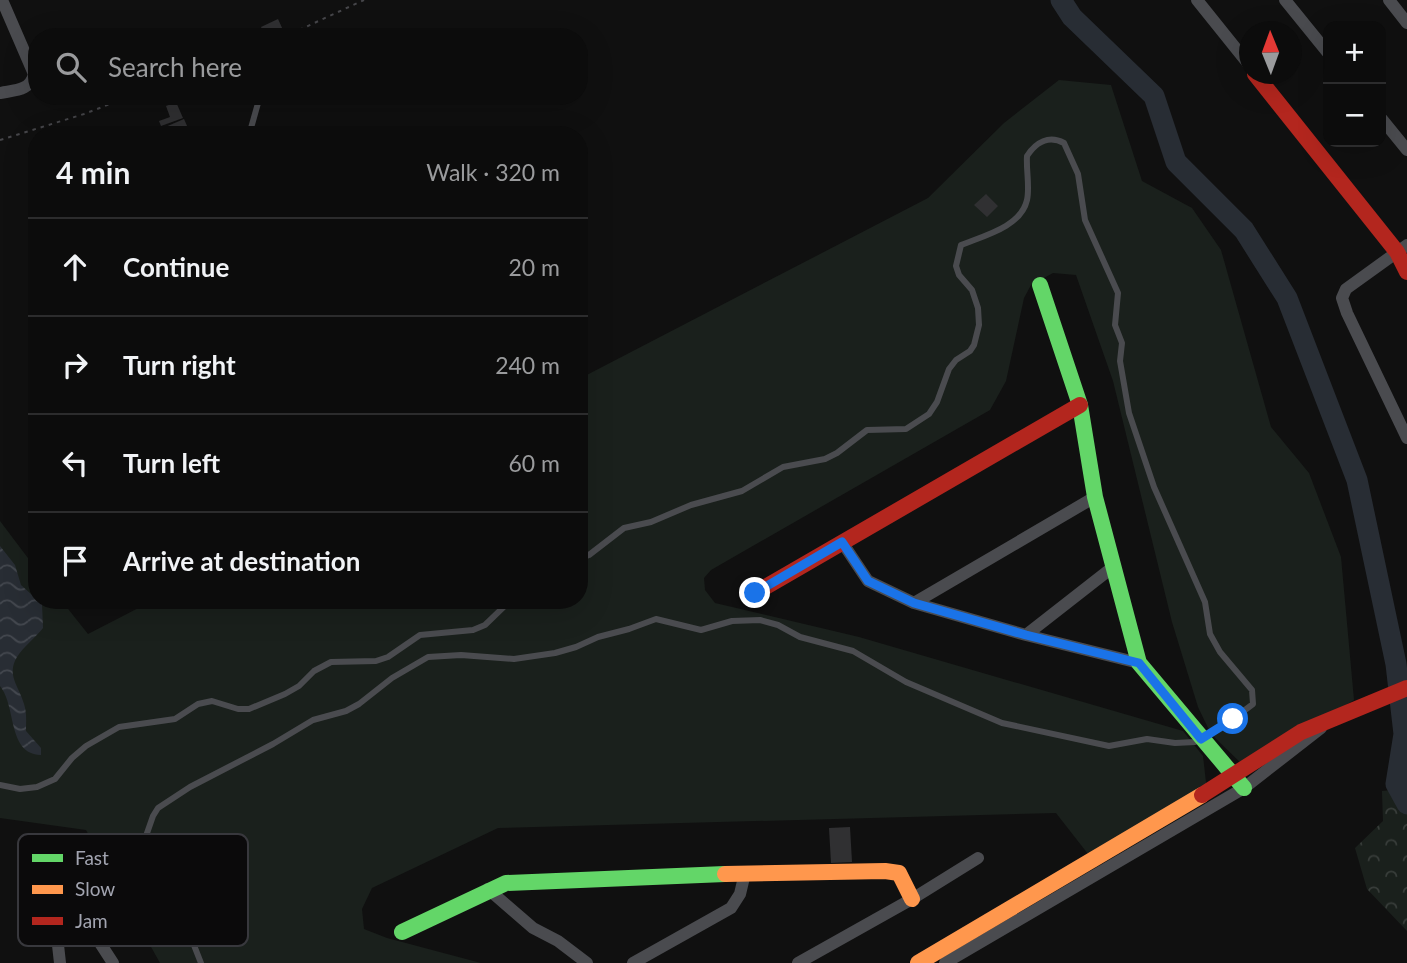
<!DOCTYPE html>
<meta charset="utf-8">
<style>
body{margin:0;font-family:Lato,sans-serif;background:#151515;color:#f1f3f6}
.controls{position:absolute;right:21px;top:21px;display:grid;overflow:hidden;border-radius:14px;box-shadow:0 7px 28px #0002}
.controls button{width:63px;height:63px;display:grid;place-items:center;padding:0;border:0;border-bottom:2px solid #2c2c2d;background:#0c0c0c;color:#f1f3f6;font:35px sans-serif}
.compass{position:absolute;left:1239px;top:21px;width:63px;height:63px;border-radius:50%;background:#0c0c0c;box-shadow:0 7px 28px #0002;rotate:359deg}
.stop{position:absolute;width:21px;height:21px;margin:-16px;border:5px solid #1a73e8;border-radius:50%;background:#fff}
.stop.end{background:#1a73e8;border-color:#fff;box-shadow:0 2px 7px #0008}
.list{margin:0;padding:0;list-style:none}
h2{display:flex;justify-content:space-between;align-items:center;height:91px;margin:0;padding:0 28px;font-size:30px}
h2 small{font-size:23px;font-weight:400;color:#9a9b9d}
.list li{display:grid;grid-template-columns:46px 1fr auto;gap:21px;align-items:center;box-sizing:border-box;height:98px;padding:0 28px;border-top:2px solid #2c2c2d}
.list b{display:block;font-size:26px;white-space:nowrap}
.list em{font-size:23px;font-style:normal;color:#9a9b9d}
.icon{flex:none;width:38px;height:38px;fill:none;stroke:currentColor;stroke-width:2;stroke-linecap:round;stroke-linejoin:round}
.map{position:relative;flex:none;width:1407px;height:963px;overflow:hidden}
.search{position:absolute;background:#0c0c0c;box-shadow:0 7px 28px #0002;left:28px;top:28px;width:560px;height:77px;display:flex;align-items:center;gap:18px;box-sizing:border-box;padding:0 24px;border-radius:28px;color:#9a9b9d;font-size:26px}
.panel{position:absolute;background:#0c0c0c;box-shadow:0 7px 28px #0002;left:28px;top:126px;width:560px;height:483px;border-radius:28px}
.map>svg:first-child{display:block}
</style>
<div class="map">
<svg width="1407" height="963" viewBox="0 0 1407 963">
<defs>
<pattern id="forest-crowns" width="20" height="18" patternUnits="userSpaceOnUse" patternTransform="scale(1.75)"><rect width="20" height="18" fill="#1a201c"/><path d="M2 6a3 3 0 1 1 6 0M12 15a3 3 0 1 1 6 0" fill="none" stroke="#383d3a"/></pattern>
<pattern id="water-waves" width="16" height="10" patternUnits="userSpaceOnUse" patternTransform="scale(1.75)"><rect width="16" height="10" fill="#282d34"/><path d="M0 5q4-4 8 0t8 0" fill="none" stroke="#44484f"/></pattern>
</defs>
<rect width="100%" height="100%" fill="#101010"/>
<!-- grass -->
<path fill="#1a201c" d="M1059 80 1111 85 1142 181 1192 208 1221 250 1271 427 1309 473 1341 557 1354 700 1245 767 1211 734 1198 707 1172 622 1113 381 1076 275 1053 273 1031 285 1024 298 1006 381 990 410 711 570 704 578 705 590 715 603 859 637 1183 731 1203 756 1207 791 1088 854 1056 813 498 828 372 888 362 909 364 929 387 938 481 963H160L86 830 0 818V521L37 570V600H61L88 634 154 600H579V379L928 198 1004 123Z"/>
<!-- forest -->
<path fill="url(#forest-crowns)" d="M1407 789V931L1367 889 1355 848 1383 821 1382 791Z"/>
<!-- water -->
<path fill="url(#water-waves)" d="M0 546 15 565 21 585 42 604 43 628C35 638 24 646 17 657 6 675 19 686 24 704 27 713 26 722 26 731L41 748V755C7 754 17 707 0 686Z"/>
<g fill="none" stroke-linecap="round" stroke-linejoin="round">
<!-- river -->
<path stroke="#282d34" stroke-width="21" d="M1061 0 1072 17 1154 96 1176 162 1244 230 1287 298 1357 480 1396 664 1404 734 1396 784 1407 804"/>
</g>
<!-- building -->
<path fill="#303032" d="M278 19 283 30 266 37 261 27Z
M176 102 183 118 161 126 159 121 170 117 166 106Z
M184 119 191 135H166L163 128Z
M986 194 998 206 987 217 974 205Z
M850 827 852 862 831 863 829 828Z"/>
<g fill="none" stroke-linecap="round" stroke-linejoin="round">
<!-- path -->
<path stroke="#46464a" stroke-width="2" stroke-dasharray="3.5 5" stroke-linecap="butt" d="M284 37 364 0
M0 140 84 114 131 96"/>
<!-- lane -->
<path stroke="#4a4b4f" stroke-width="6" d="M240 135 251 128 260 96
M0 785 20 789 37 787 55 779 72 758 86 746 119 727 175 719 198 704 212 701 238 709H249L285 694 299 686 314 671 331 662 376 661 388 657 420 635 473 630 485 625 511 600
M201 963 177 902 169 892 149 873 146 854V836L153 816 158 808 190 787 273 744 313 720 346 711 359 704 392 678 428 657 461 655 514 659 555 653 576 647 598 637 629 629 656 619 701 630 732 621 760 620 778 625 800 637 853 651 906 682 1002 723 1109 746 1147 739 1175 743 1195 742 1233 719 1253 704 1252 690 1220 652 1210 634 1205 602 1154 487 1129 413 1120 361 1122 343 1115 325 1118 293 1085 220 1078 174 1064 143C1049 135 1036 142 1027 156 1026 170 1030 187 1027 200 1021 227 983 236 961 245L956 266 959 275 972 290 978 308 979 325 974 345 970 351 956 360 949 369 937 402 929 414 906 429 867 430 837 453 825 459 783 467 742 491 691 505 651 522 624 528 589 555 579 559"/>
<!-- street -->
<path stroke="#4a4b4f" stroke-width="12" d="M1197 0 1250 66
M1285 0 1328 53
M1389 0 1407 23
M0 93C15 90 30 91 34 74L2 0
M1381 118 1407 150
M1407 245 1346 289 1342 298 1347 313 1407 438
M842 542 868 581 914 603 1026 635 1139 663
M914 603 1095 497
M1026 635 1113 567
M65 889 113 963
M488 889 533 928 558 941 587 963
M60 963 58 945 65 889
M633 963 731 908 740 894 745 873
M798 963 912 899 978 858
M945 963 1244 788 1321 728"/>
<!-- fast -->
<path stroke="#63d668" stroke-width="16" d="M1040 285 1080 405 1095 497 1139 663 1244 788
M402 932 506 883 725 874"/>
<!-- slow -->
<path stroke="#ff974d" stroke-width="16" d="M725 874 885 871 899 873 912 899
M918 963 1202 795"/>
<!-- jam -->
<path stroke="#b3261e" stroke-width="16" d="M1255 74 1397 252 1407 272
M755 593 1080 405
M1202 795 1301 732 1407 688"/>
</g>
<g fill="none" stroke-linecap="round" stroke-linejoin="round">
<!-- route -->
<path stroke="#1a73e8" stroke-width="9" d="M755 593 842 542 868 581 914 603 1026 635 1139 663 1201 739 1233 719"/>
</g>
<!-- legend -->
<rect x="18" y="834" width="230" height="112" rx="10" fill="#0b0a0b" stroke="#38383d" stroke-width="2"/>
<rect x="32" y="854" width="31" height="8" fill="#63d668"/>
<rect x="32" y="885" width="31" height="9" fill="#ff974d"/>
<rect x="32" y="917" width="31" height="8" fill="#b3261e"/>
<g font-size="19" fill="#a2a4b0">
<text x="75" y="865">Fast</text>
<text x="75" y="896">Slow</text>
<text x="75" y="928">Jam</text>
</g>
</svg>
<div class="controls">
<button>+</button>
<button>−</button>
</div>
<svg class="compass" viewBox="-18 -18 36 36"><path d="M0-13l5 13h-10z" fill="#e53935"/><path d="M0 13l5-13h-10z" fill="#9a9b9d"/></svg>
<div class="stop" style="left:1233px;top:719px"></div>
<div class="stop end" style="left:755px;top:593px"></div>
<div class="search"><svg class="icon" aria-label="search" viewBox="0 0 24 24"><circle cx="10" cy="10" r="6"/><path d="M15 15l6 6"/></svg>Search here</div>
<section class="panel">
<h2>4 min<small>Walk · 320 m</small></h2>
<ul class="list">
<li><svg class="icon" aria-label="ahead" viewBox="0 0 24 24"><path d="M12 20V5M6 11l6-6 6 6"/></svg><div><b>Continue</b></div><em>20 m</em></li>
<li><svg class="icon" aria-label="right" viewBox="0 0 24 24"><path d="M7 20v-9h11M14 6l5 5-5 5"/></svg><div><b>Turn right</b></div><em>240 m</em></li>
<li><svg class="icon" aria-label="left" viewBox="0 0 24 24"><path d="M17 20v-9H6M10 6l-5 5 5 5"/></svg><div><b>Turn left</b></div><em>60 m</em></li>
<li><svg class="icon" aria-label="arrive" viewBox="0 0 24 24"><path d="M6 21V4h12l-3 4 3 4H6"/></svg><div><b>Arrive at destination</b></div></li>
</ul>
</section>
</div>
